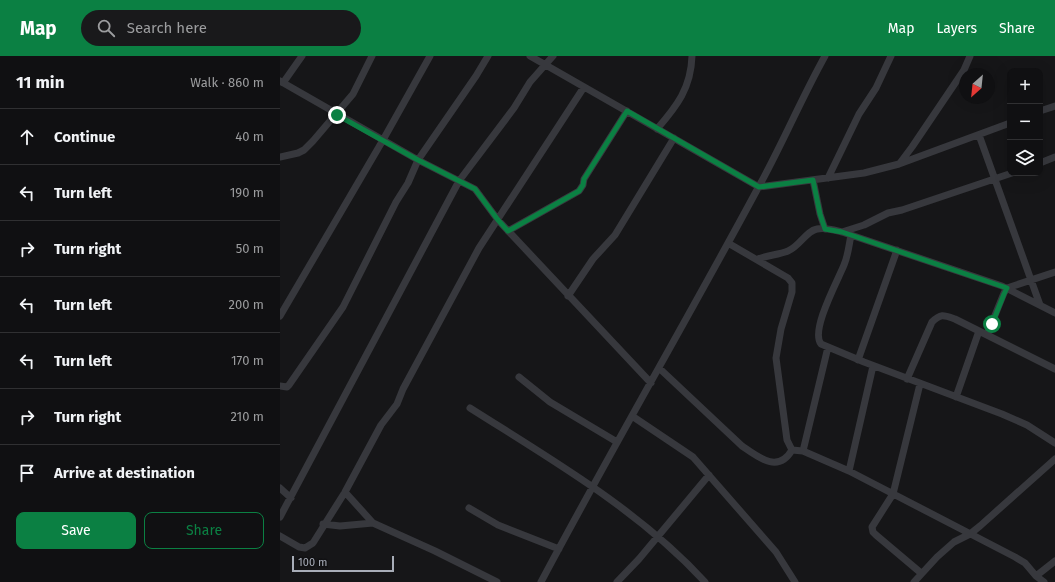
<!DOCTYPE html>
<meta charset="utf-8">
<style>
body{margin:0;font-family:"Fira Sans",sans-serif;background:#19191b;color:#f1f3f6}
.controls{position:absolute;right:12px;top:12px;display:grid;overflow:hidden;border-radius:8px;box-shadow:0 4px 16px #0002}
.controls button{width:36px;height:36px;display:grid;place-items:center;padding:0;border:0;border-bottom:1px solid #303032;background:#101012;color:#f1f3f6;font:20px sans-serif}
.compass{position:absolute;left:679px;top:12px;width:36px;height:36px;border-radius:50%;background:#101012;box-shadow:0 4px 16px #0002;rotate:207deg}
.scale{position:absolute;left:12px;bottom:10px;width:102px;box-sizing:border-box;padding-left:4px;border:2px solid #a8adb8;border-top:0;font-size:11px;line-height:14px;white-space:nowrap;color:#a8adb8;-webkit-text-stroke:3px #111113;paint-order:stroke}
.stop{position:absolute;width:12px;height:12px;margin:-9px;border:3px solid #0b8043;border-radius:50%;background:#fff}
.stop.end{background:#0b8043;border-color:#fff;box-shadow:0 1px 4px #0008}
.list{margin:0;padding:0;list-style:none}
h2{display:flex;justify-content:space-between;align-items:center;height:52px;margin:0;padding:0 16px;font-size:17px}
h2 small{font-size:13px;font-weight:400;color:#9c9d9f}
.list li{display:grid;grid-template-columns:26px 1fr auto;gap:12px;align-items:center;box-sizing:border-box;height:56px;padding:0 16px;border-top:1px solid #303032}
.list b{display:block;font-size:15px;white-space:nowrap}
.list em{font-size:13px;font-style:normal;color:#9c9d9f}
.actions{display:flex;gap:8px;padding:12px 16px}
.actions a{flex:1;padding:9px 0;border:1px solid #0b8043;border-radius:8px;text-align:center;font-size:14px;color:#0b8043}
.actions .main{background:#0b8043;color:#fff}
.icon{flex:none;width:22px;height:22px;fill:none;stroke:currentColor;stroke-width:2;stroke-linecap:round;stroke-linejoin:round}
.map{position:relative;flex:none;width:775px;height:526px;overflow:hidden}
header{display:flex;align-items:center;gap:24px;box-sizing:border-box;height:56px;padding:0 20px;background:#0b8043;color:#fff}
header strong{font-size:19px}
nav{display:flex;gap:22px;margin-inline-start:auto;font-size:14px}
.search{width:280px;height:36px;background:#19191b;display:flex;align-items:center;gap:10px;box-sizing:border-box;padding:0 14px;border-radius:22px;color:#9c9d9f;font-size:15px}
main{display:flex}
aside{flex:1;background:#101012}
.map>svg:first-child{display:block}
</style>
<header>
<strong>Map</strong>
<div class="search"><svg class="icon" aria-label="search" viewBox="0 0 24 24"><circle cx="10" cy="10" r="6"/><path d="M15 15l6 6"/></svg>Search here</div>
<nav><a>Map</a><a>Layers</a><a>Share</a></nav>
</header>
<main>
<aside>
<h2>11 min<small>Walk · 860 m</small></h2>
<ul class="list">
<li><svg class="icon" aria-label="ahead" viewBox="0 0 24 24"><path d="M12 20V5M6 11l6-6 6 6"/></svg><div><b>Continue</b></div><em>40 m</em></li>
<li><svg class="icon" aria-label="left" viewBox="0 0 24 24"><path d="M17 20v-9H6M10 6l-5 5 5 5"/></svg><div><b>Turn left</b></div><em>190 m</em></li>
<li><svg class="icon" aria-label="right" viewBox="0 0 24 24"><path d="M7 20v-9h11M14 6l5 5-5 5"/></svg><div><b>Turn right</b></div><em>50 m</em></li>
<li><svg class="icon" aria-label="left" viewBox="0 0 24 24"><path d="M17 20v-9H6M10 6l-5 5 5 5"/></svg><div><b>Turn left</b></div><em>200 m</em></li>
<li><svg class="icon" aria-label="left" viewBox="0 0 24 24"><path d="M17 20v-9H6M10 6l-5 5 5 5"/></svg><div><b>Turn left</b></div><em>170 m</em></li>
<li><svg class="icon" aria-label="right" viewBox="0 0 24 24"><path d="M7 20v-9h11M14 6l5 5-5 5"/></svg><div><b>Turn right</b></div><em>210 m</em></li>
<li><svg class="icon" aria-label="arrive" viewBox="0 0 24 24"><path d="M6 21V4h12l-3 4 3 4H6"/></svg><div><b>Arrive at destination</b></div></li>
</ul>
<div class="actions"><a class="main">Save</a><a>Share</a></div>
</aside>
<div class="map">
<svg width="775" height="526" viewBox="0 0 775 526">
<rect width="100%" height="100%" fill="#161618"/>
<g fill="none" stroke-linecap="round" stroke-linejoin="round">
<!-- street -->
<path stroke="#37383d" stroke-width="7" d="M250 0 479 131 584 117 619 108 730 67
M0 25 138 104 195 133 218 164 371 327
M3 27 22 0
M760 55 775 50
M377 73C397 50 411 32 412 0
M699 79 760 249
M0 101 18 97 24 94 33 85 73 38 92 0
M620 107 632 91 684 14 690 0
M760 107 775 101
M548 122 579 58 596 32 611 0
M533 124 540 158 545 173
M228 175 299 135 303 129 304 123 347 55
M562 176 584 169 608 157 622 154 732 117
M571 179C569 189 568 200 564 209 558 224 530 275 541 288L584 306 722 358 747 369 775 387
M448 187 508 222 512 227V236L501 273 496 302 507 384 512 394
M478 203C488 199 498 199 508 195 520 190 526 175 537 173 545 171 554 174 562 176L722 230 775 257
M288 240 313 203 335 179 394 82
M0 260 103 84 150 0
M707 279 724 237 727 232 775 216
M578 304 617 194
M379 312 462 390C478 401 498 418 512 394
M239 321 270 346 337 386
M627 323 652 266C661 257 664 259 675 263L775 313
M640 328 613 438 592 471 593 476 596 479 641 517
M0 330 7 331 9 329 63 251 116 146 128 127 138 104 196 20 208 0
M676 341 699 275
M190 352C272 404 359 454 425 526
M352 360 413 401 496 496 515 526
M512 394 523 395 548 291
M523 395 569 415 735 501 745 507 756 520 775 505
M569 415 593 310
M0 432 11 442
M65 436 93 467 155 495 217 526
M189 452 218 469 279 493
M0 461 179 125 234 52 250 26 273 0
M43 468 60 470 93 467
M0 480 19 491 25 492 33 487 65 436 101 369 117 348 123 333 199 192 304 31
M756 520 764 526
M261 526C331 394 407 264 478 132 502 89 521 43 545 0
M337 526 359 503 429 419
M634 526 657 501 674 486 690 478 700 470 775 403"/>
</g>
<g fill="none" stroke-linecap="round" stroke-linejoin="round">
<!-- route -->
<path stroke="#0b8043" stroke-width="5" d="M57 59 138 104 195 133 218 164 228 175 299 135 303 129 304 123 347 55 479 131 533 124 540 158 545 173 562 176 727 232 724 238 712 268"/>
</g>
</svg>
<div class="controls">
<button>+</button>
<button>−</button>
<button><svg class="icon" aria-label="layers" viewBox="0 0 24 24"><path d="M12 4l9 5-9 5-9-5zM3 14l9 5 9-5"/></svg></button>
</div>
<svg class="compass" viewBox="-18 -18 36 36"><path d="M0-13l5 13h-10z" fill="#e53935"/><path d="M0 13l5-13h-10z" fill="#9c9d9f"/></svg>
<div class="scale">100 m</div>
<div class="stop" style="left:712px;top:268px"></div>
<div class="stop end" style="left:57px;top:59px"></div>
</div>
</main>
